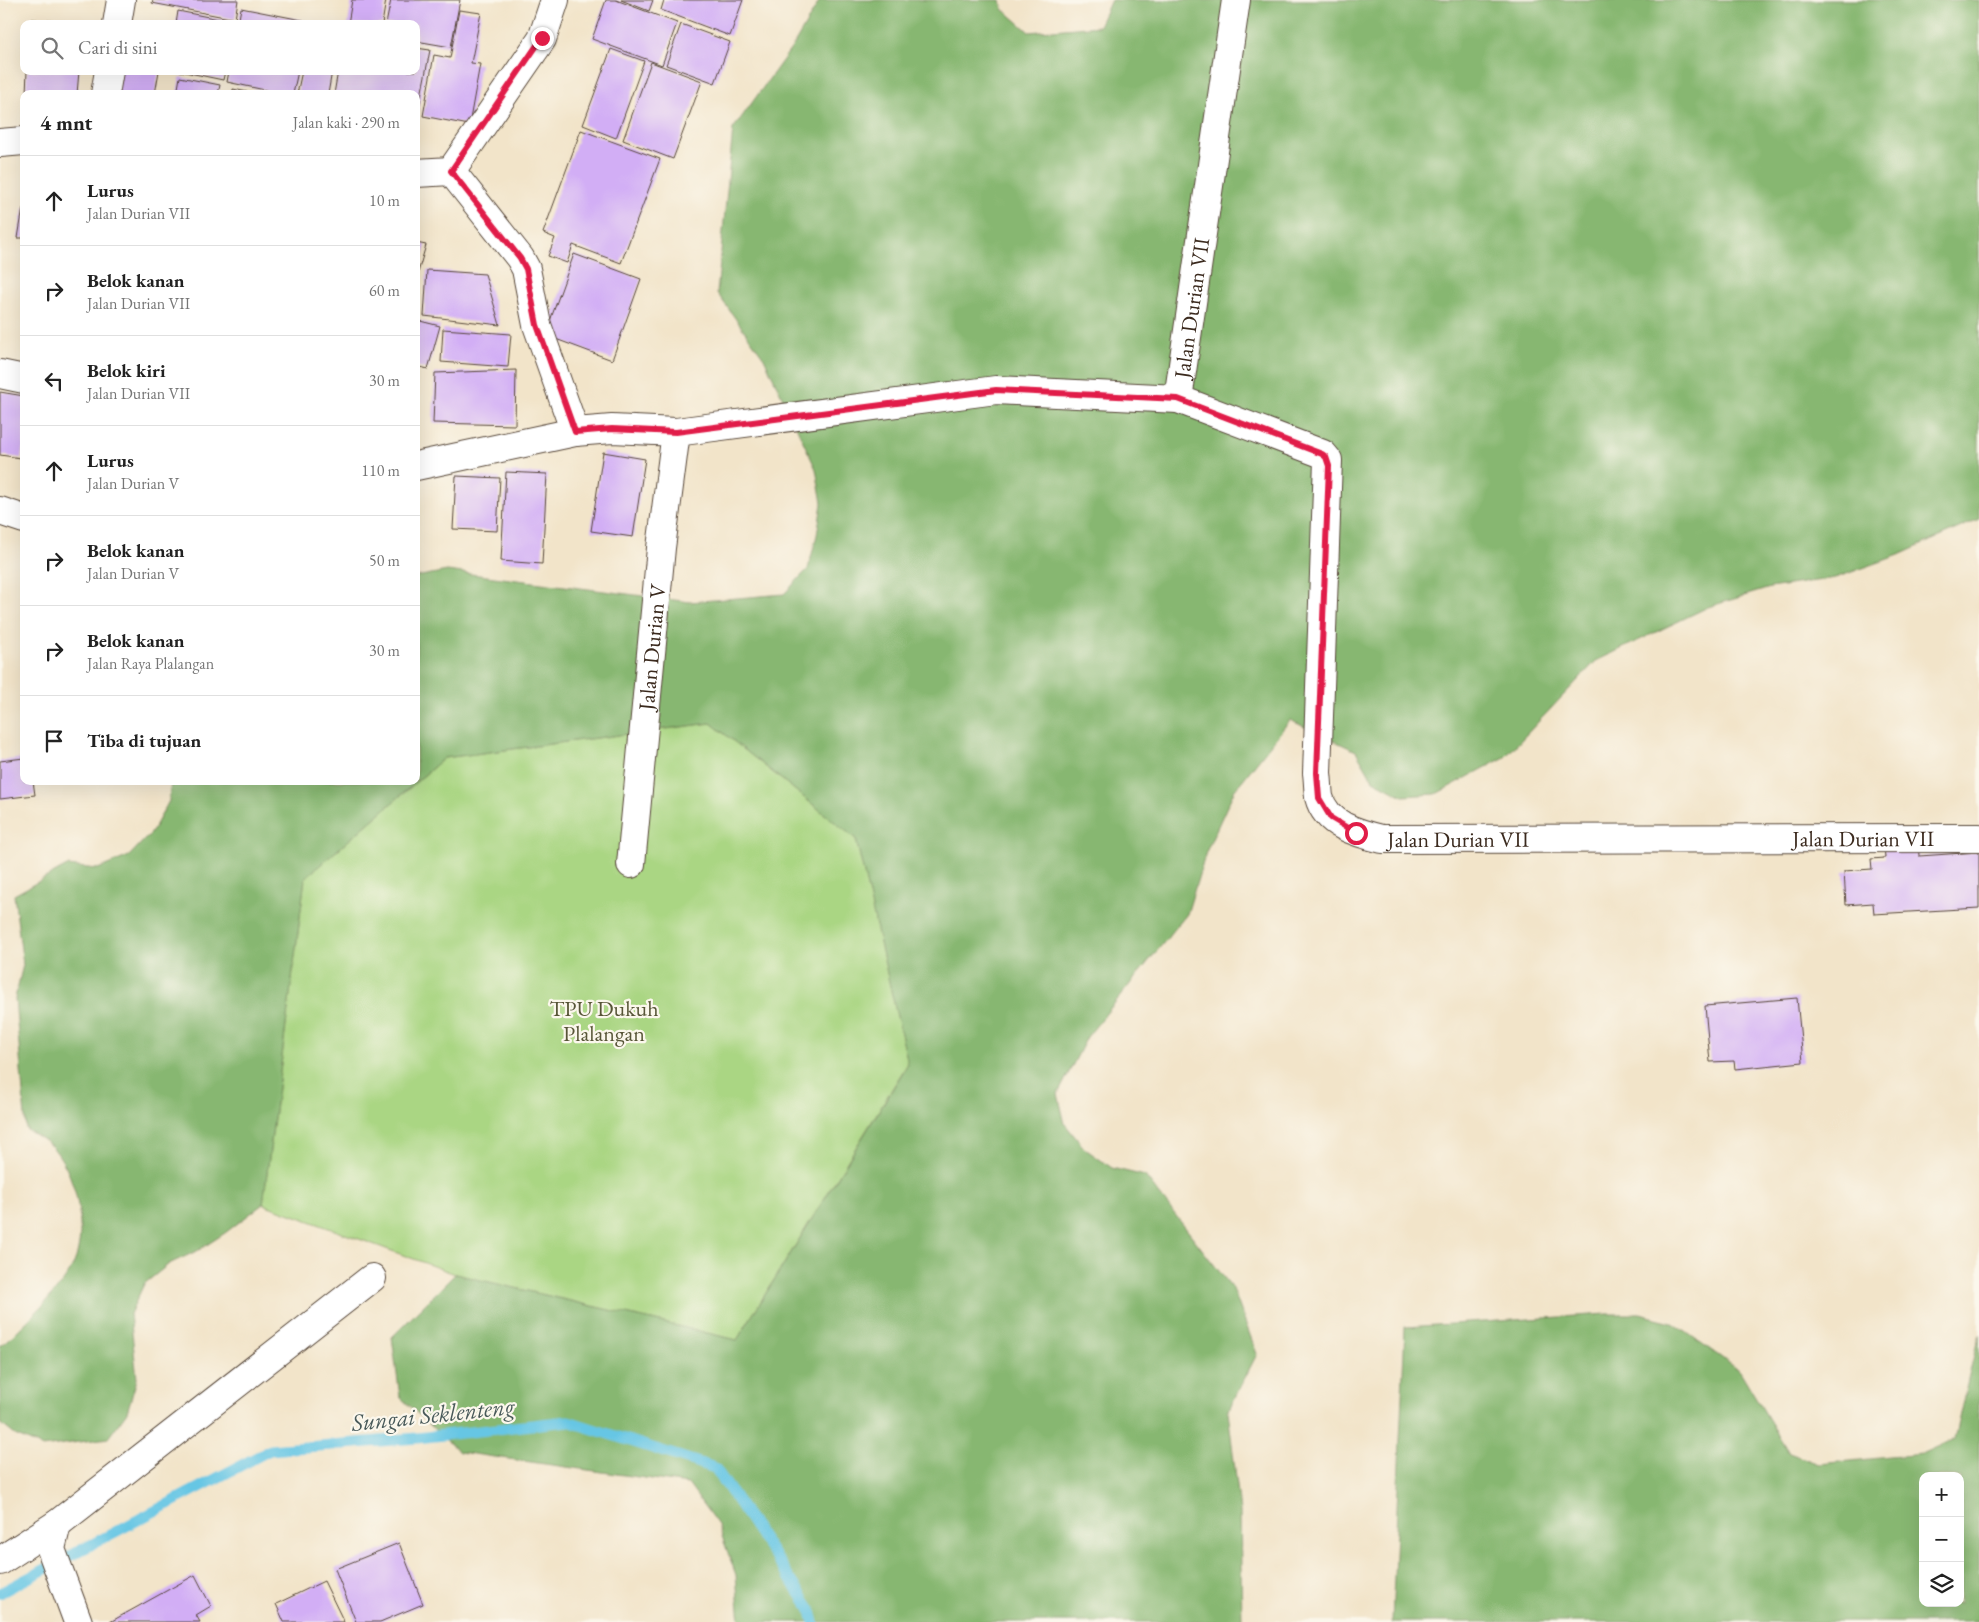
<!DOCTYPE html>
<html lang="id">
<meta charset="utf-8">
<style>
body{margin:0;font-family:"EB Garamond",serif;background:#f6f6f6;color:#222}
.controls{position:absolute;right:15px;bottom:15px;display:grid;overflow:hidden;border-radius:10px;box-shadow:0 5px 20px #0002}
.controls button{width:45px;height:45px;display:grid;place-items:center;padding:0;border:0;border-bottom:1px solid #e0e0e0;background:#fff;color:#222;font:25px sans-serif}
.stop{position:absolute;width:15px;height:15px;margin:-11px;border:4px solid #e11d48;border-radius:50%;background:#fff}
.stop.end{background:#e11d48;border-color:#fff;box-shadow:0 1px 5px #0008}
.list{margin:0;padding:0;list-style:none}
h2{display:flex;justify-content:space-between;align-items:center;height:65px;margin:0;padding:0 20px;font-size:21px}
h2 small{font-size:16px;font-weight:400;color:#767676}
.list li{display:grid;grid-template-columns:32px 1fr auto;gap:15px;align-items:center;box-sizing:border-box;height:90px;padding:0 20px;border-top:1px solid #e0e0e0}
.list b{display:block;font-size:19px;white-space:nowrap}
.list p{margin:0;font-size:16px;white-space:nowrap;color:#767676}
.list em{font-size:16px;font-style:normal;color:#767676}
.icon{flex:none;width:28px;height:28px;fill:none;stroke:currentColor;stroke-width:2;stroke-linecap:round;stroke-linejoin:round}
.map{position:relative;flex:none;width:1979px;height:1622px;overflow:hidden}
.search{position:absolute;background:#fff;box-shadow:0 5px 20px #0002;left:20px;top:20px;width:400px;height:55px;display:flex;align-items:center;gap:12px;box-sizing:border-box;padding:0 18px;border-radius:10px;color:#767676;font-size:19px}
.panel{position:absolute;background:#fff;box-shadow:0 5px 20px #0002;left:20px;top:90px;width:400px;height:695px;border-radius:10px}
.map>svg:first-child{display:block}
</style>
<div class="map">
<svg width="1979" height="1622" viewBox="0 0 1979 1622">
<rect width="100%" height="100%" fill="#fbf7ec"/>
<filter id="ink" filterUnits="userSpaceOnUse"><feTurbulence type="fractalNoise" baseFrequency=".02" numOctaves="2"/><feDisplacementMap in="SourceGraphic" scale="10" xChannelSelector="R" yChannelSelector="G"/><feConvolveMatrix kernelMatrix="1 2 1 2 8 2 1 2 1" color-interpolation-filters="sRGB"/></filter>
<filter id="wash" filterUnits="userSpaceOnUse"><feTurbulence type="fractalNoise" baseFrequency=".0096" numOctaves="4" result="noise"/><feDisplacementMap in="SourceGraphic" scale="20" xChannelSelector="R" yChannelSelector="G"/><feGaussianBlur stdDeviation="1.12" result="paint"/><feColorMatrix in="noise" values="0 0 0 0 0 0 0 0 0 0 0 0 0 0 0 0 0 1.4 0 .05"/><feComposite in="paint" operator="in"/></filter>
<g filter="url(#wash)">
<rect width="100%" height="100%" fill="#f2e4c9"/>
<!-- green -->
<path fill="#aad683" stroke="#728050" d="M711 723 856 839 908 1063 737 1340 455 1274 263 1204 305 878 444 758Z"/>
<!-- forest -->
<path fill="#87b771" stroke="#617048" fill-rule="evenodd" d="M820 0H1001L1003 9 1029 32 1099 26 1111 0H1979V519L1899 555 1835 578 1770 588 1708 607 1596 661 1505 757 1436 794 1403 796 1373 780 1356 751 1290 720 1234 791 1206 852 1187 914 1087 1037 1058 1094 1065 1124 1084 1148 1112 1168 1145 1176 1233 1289 1257 1354 1228 1411 1240 1511 1242 1622H740L736 1575 718 1525 688 1484 459 1452 400 1397 392 1337 455 1274 737 1340 908 1064 856 839 711 723 444 758 305 878 263 1204 225 1233 199 1250 169 1264 144 1284 130 1314 137 1379 127 1412 108 1438 43 1447 15 1435 0 1423V1346L6 1342C28 1320 53 1298 70 1271 90 1238 78 1177 54 1149 47 1141 35 1135 26 1129L15 998 23 965 14 895 67 866 98 869 129 856 152 832 169 801 171 781H416V577L447 571 690 602 784 594 808 569 817 535 822 503 816 469 764 358 717 293 733 129 793 46Z
M1607 1314H1640L1672 1322 1740 1371 1789 1453 1819 1464 1921 1454 1954 1439 1979 1334V1622H1392L1405 1327ZM1923 1476H1960V1603H1923Z"/>
<g fill="none" stroke-linecap="round" stroke-linejoin="round">
<!-- stream -->
<path stroke="#66c6e4" stroke-width="11" d="M0 1593 270 1450 417 1438 568 1421 715 1468 810 1608 814 1622"/>
</g>
<g id="blocks">
<!-- building -->
<path fill="#d2aef5" d="M153 0H238L235 19 152 3Z
M352 0H386L382 24H348Z
M391 0H460L451 47 416 41V24H386Z
M606 0H616L677 23 662 65 592 39Z
M621 0H653L649 11Z
M664 0H743L730 36 661 10Z
M241 8 307 21V24H238Z
M459 10 481 13 471 63 480 64 469 125 423 116 434 55 450 58Z
M178 11 234 22V24H176Z
M31 19 74 22V24H31Z
M681 24 730 42 715 83 666 65Z
M416 48 430 50 417 117 416 94H334L338 71H416Z
M611 49 644 61 616 138 583 125Z
M651 62 702 81 673 159 623 140Z
M27 71H79L77 94 26 93Z
M119 71H159L155 94H115Z
M180 71H225L223 80Z
M229 71H298L293 94H284L227 82Z
M302 71H332L328 94H297Z
M180 77 220 85 218 94H177Z
M233 89 252 93 251 94H233Z
M581 130 660 159 621 263 573 245 567 263 548 256 555 238 543 233Z
M23 208H24V238H18Z
M416 243 426 245 417 276H416Z
M574 254 641 279 612 360 545 335Z
M427 270 485 274 500 325 424 316Z
M416 320 440 326 428 369 416 366Z
M443 329 511 334 508 367 441 362Z
M516 370 515 425 433 423 435 373Z
M0 392 24 396V441L21 458 0 455Z
M603 452 645 459 633 537 591 531Z
M506 472 547 474 542 564 501 561Z
M456 476 500 478 497 531 453 529Z
M24 758V781H33L35 795 0 799V761Z
M1918 842 1919 856 1979 852V908L1874 914 1873 903 1846 905 1844 871 1872 869 1871 859 1885 858 1884 844Z
M1797 998 1803 1062 1735 1069 1734 1061 1710 1062 1705 1006Z
M399 1543 423 1604 380 1622H356L335 1569Z
M195 1575 211 1606 196 1615 200 1622H110Z
M324 1581 344 1622H284L276 1604Z"/>
</g>
</g>
<g filter="url(#ink)">
<use href="#blocks" fill-opacity="0" stroke="#564638" stroke-width="1"/>
<g fill="none" stroke-linecap="round" stroke-linejoin="round">
<defs>
<g id="minor">
<path d="M117 24 121 0"/>
<path d="M105 94 109 71"/>
<path d="M0 143 24 141"/>
<path d="M451 171 520 258 526 269 537 325 575 432"/>
<path d="M416 173 451 171 542 39 555 0"/>
<path d="M0 374 24 379"/>
<path id="s1" d="M1178 399 1236 0"/>
<path id="s2" d="M416 466 575 432 612 429 676 432 996 390 1178 399 1323 454 1328 460 1317 773C1318 780 1318 789 1319 797 1326 825 1357 833 1382 839L1979 838"/>
<path d="M0 511 24 519"/>
<path id="s3" d="M631 864 661 548 676 432"/>
<path d="M57 1524 51 1549 78 1622"/>
<path d="M0 1561 57 1524 372 1278"/>
</g>
</defs>
<!-- minor casing -->
<use href="#minor" stroke="#564638" stroke-width="30"/>
<!-- minor -->
<use href="#minor" stroke="#fff" stroke-width="28"/>
</g>
</g>
<g fill="none" stroke-linecap="round" stroke-linejoin="round" filter="url(#ink)">
<!-- route -->
<path stroke="#e11d48" stroke-width="6" d="M542 38 451 171 520 258 526 269 537 325 575 432 612 429 676 432 996 390 1178 399 1322 454 1326 457 1329 466 1317 773 1319 798 1331 818 1356 833"/>
</g>
<g text-anchor="middle" dominant-baseline="central" stroke-width="4.5" stroke-linejoin="round" paint-order="stroke">
<!-- street labels -->
<g font-size="22" fill="#3b2a1e" stroke="#fbf7ec">
<text stroke="none"><textPath href="#s1" startOffset="92">Jalan Durian VII</textPath></text>
<text stroke="none"><textPath href="#s3" startOffset="218">Jalan Durian V</textPath></text>
<text stroke="none"><textPath href="#s2" startOffset="1830">Jalan Durian VII</textPath></text>
<text stroke="none"><textPath href="#s2" startOffset="1425">Jalan Durian VII</textPath></text>
</g>
<!-- park labels -->
<g font-size="22" fill="#575537" stroke="#fbf7ec">
<text x="604" y="1008">TPU Dukuh<tspan x="604" dy="25">Plalangan</tspan></text>
</g>
<!-- water labels -->
<g font-size="24" font-style="italic" fill="#485959" stroke="#fbf7ec">
<text transform="translate(433 1414) rotate(-6)">Sungai Seklenteng</text>
</g>
</g>
</svg>
<div class="controls">
<button>+</button>
<button>−</button>
<button><svg class="icon" aria-label="layers" viewBox="0 0 24 24"><path d="M12 4l9 5-9 5-9-5zM3 14l9 5 9-5"/></svg></button>
</div>
<div class="stop" style="left:1356px;top:833px"></div>
<div class="stop end" style="left:542px;top:38px"></div>
<div class="search"><svg class="icon" aria-label="search" viewBox="0 0 24 24"><circle cx="10" cy="10" r="6"/><path d="M15 15l6 6"/></svg>Cari di sini</div>
<section class="panel">
<h2>4 mnt<small>Jalan kaki · 290 m</small></h2>
<ul class="list">
<li><svg class="icon" aria-label="ahead" viewBox="0 0 24 24"><path d="M12 20V5M6 11l6-6 6 6"/></svg><div><b>Lurus</b><p>Jalan Durian VII</p></div><em>10 m</em></li>
<li><svg class="icon" aria-label="right" viewBox="0 0 24 24"><path d="M7 20v-9h11M14 6l5 5-5 5"/></svg><div><b>Belok kanan</b><p>Jalan Durian VII</p></div><em>60 m</em></li>
<li><svg class="icon" aria-label="left" viewBox="0 0 24 24"><path d="M17 20v-9H6M10 6l-5 5 5 5"/></svg><div><b>Belok kiri</b><p>Jalan Durian VII</p></div><em>30 m</em></li>
<li><svg class="icon" aria-label="ahead" viewBox="0 0 24 24"><path d="M12 20V5M6 11l6-6 6 6"/></svg><div><b>Lurus</b><p>Jalan Durian V</p></div><em>110 m</em></li>
<li><svg class="icon" aria-label="right" viewBox="0 0 24 24"><path d="M7 20v-9h11M14 6l5 5-5 5"/></svg><div><b>Belok kanan</b><p>Jalan Durian V</p></div><em>50 m</em></li>
<li><svg class="icon" aria-label="right" viewBox="0 0 24 24"><path d="M7 20v-9h11M14 6l5 5-5 5"/></svg><div><b>Belok kanan</b><p>Jalan Raya Plalangan</p></div><em>30 m</em></li>
<li><svg class="icon" aria-label="arrive" viewBox="0 0 24 24"><path d="M6 21V4h12l-3 4 3 4H6"/></svg><div><b>Tiba di tujuan</b></div></li>
</ul>
</section>
</div>
